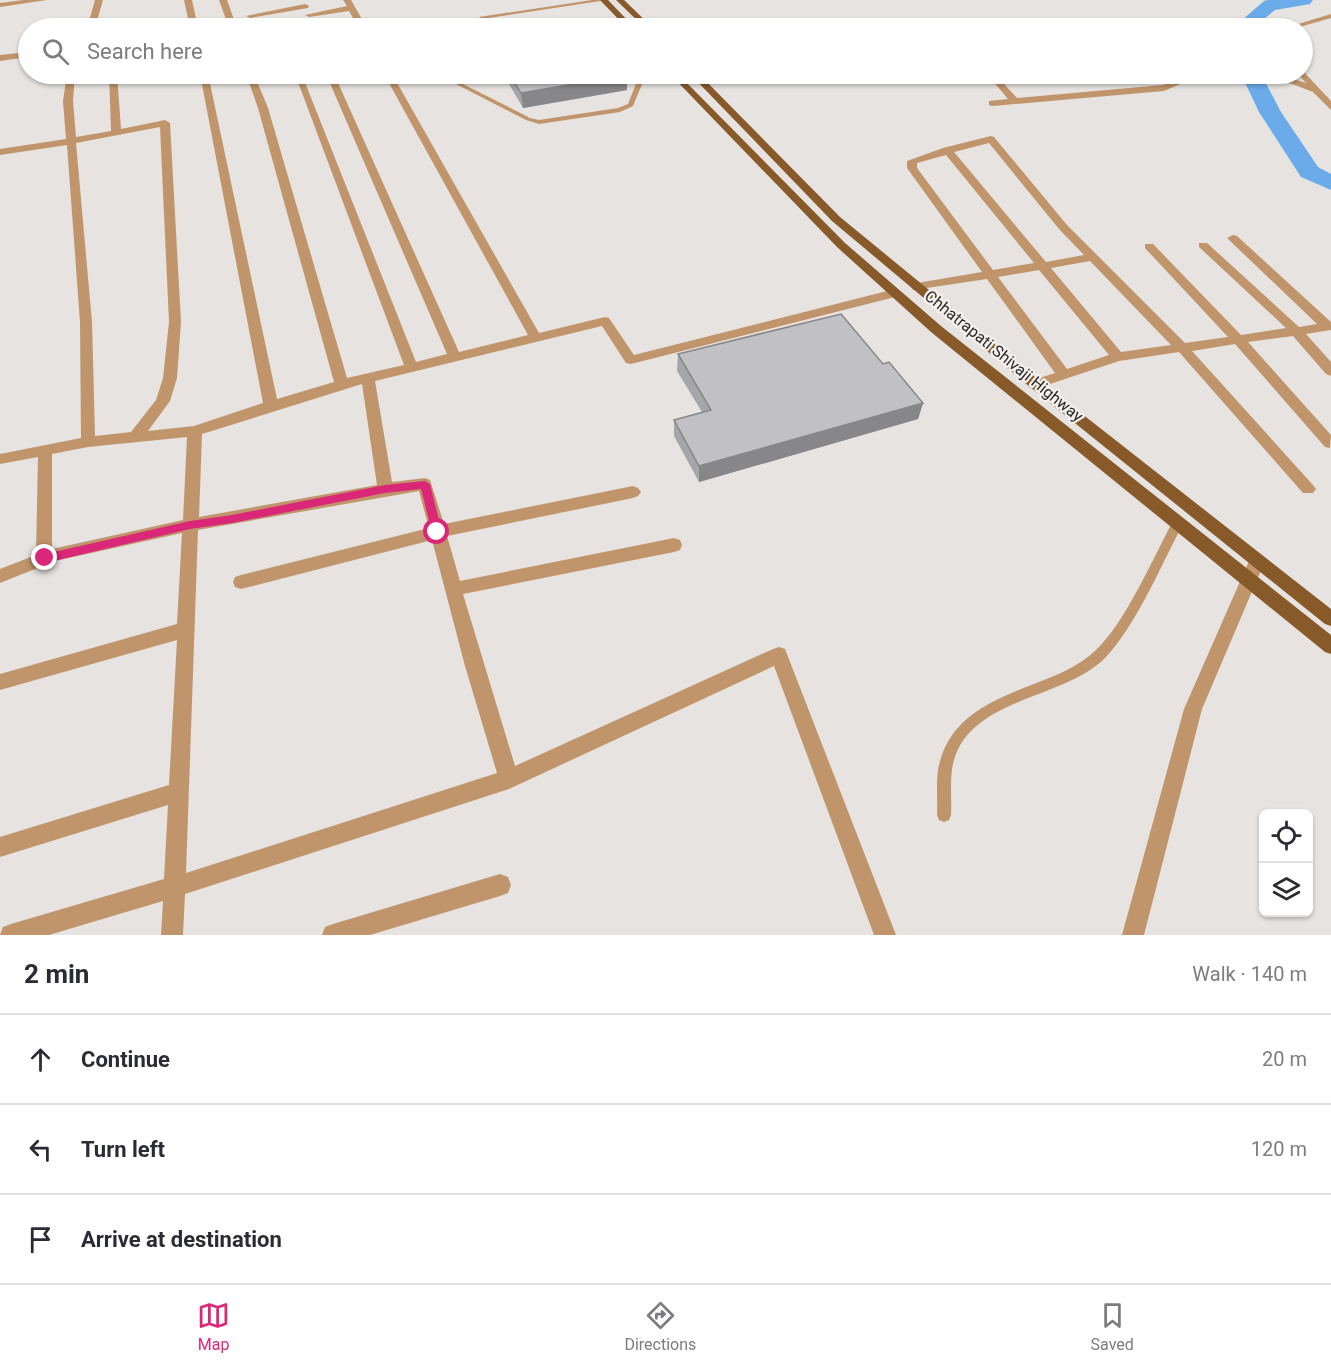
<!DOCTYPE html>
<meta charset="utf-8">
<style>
body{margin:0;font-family:Roboto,sans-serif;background:#f2f2f3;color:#2b2b33}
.controls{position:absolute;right:18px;bottom:18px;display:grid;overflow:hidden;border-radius:9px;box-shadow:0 2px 4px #0004}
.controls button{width:54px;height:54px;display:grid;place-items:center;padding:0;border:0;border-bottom:2px solid #e1e1e2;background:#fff;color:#2b2b33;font:30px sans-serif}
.stop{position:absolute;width:18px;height:18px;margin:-14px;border:4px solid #db2777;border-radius:50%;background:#fff}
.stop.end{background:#db2777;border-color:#fff;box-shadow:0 2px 6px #0008}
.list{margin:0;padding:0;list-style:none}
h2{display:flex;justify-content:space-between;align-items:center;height:78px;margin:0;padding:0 24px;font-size:26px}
h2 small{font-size:20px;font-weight:400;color:#7c7c81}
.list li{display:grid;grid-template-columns:39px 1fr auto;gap:18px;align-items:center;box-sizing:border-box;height:90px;padding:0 24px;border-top:2px solid #e1e1e2}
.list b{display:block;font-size:22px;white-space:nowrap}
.list em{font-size:20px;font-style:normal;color:#7c7c81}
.icon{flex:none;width:33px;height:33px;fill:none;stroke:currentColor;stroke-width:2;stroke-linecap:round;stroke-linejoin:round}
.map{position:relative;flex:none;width:1331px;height:935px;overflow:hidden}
.search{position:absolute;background:#fff;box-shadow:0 2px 4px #0004;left:18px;right:18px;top:18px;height:66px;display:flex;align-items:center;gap:15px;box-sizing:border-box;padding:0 21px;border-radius:33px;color:#7c7c81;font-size:22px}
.sheet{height:348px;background:#fff}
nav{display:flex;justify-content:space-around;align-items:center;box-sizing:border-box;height:84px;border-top:2px solid #e1e1e2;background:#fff;font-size:16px;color:#7c7c81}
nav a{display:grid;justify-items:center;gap:3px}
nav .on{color:#db2777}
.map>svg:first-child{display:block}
</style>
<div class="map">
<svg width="1331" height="935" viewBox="0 0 1331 935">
<rect width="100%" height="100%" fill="#e6e3e0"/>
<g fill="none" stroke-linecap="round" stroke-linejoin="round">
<!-- river -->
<path fill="#6babe9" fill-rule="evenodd" d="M1268 0H1313L1310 4 1275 10 1253 28H1233L1264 1Z
M1241 74H1261L1281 112 1318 167 1331 174V190L1301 177 1259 112Z"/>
<!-- service -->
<path fill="#c0956b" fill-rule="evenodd" d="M592 0H607L482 19 479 17Z
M642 74H649L645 77 633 106 620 112 539 124 526 120 448 80 453 79 530 118 539 120 618 108 628 104 639 76Z
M1178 518 1182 519 1184 522C1161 565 1138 622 1106 657 1066 699 972 697 954 760 949 777 952 797 951 815L949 820 944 822 939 820 937 815C938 797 935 778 940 761 953 714 998 698 1039 682 1059 674 1079 666 1095 651 1126 622 1153 558 1174 519Z"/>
<!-- minor -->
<path fill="#c0956b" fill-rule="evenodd" d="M23 0H47L0 7V3Z
M95 0H103L95 28H87Z
M184 0H192L198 28H190Z
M219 0H227L237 28H229Z
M343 0H351L367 28H359L349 11 309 17 305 15 347 6Z
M305 4 309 6 308 8 250 18 246 16Z
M1331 14V18L1296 28H1285Z
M28 52V57L0 61V55Z
M1302 70 1331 101V110L1313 92 1266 74H1277L1306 83 1298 74H1302Z
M67 74H75L73 101 76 137 111 131 109 74H117L121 129 165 120 170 123 181 322 177 378 170 401 148 431 194 426 263 403 200 74H208L277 399 334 382 258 108 246 74H254L268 108 347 378 404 365 295 74 302 75 416 362 447 354 326 74H334L459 352 528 335 384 74H392L539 333 605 317 609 318 634 355 895 289 899 290V296L631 364 626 363 602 326 375 381 392 482 425 478 430 480 444 524 633 486 638 488 641 492 638 496 633 498 447 536 460 581 674 538 680 540 682 545 680 550 674 552 463 594 515 766 773 649 779 647 785 649 896 935H874L774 666 509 789 185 894 183 935H161L163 901 49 935H0L3 927 11 924 164 879 168 805 0 857V837L169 785 177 640 0 690V674L177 624 182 533 55 561 0 583V569L36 555 38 457 0 464V454L81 438 80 322 67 145 0 155V149L66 139 63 101ZM160 127 169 322 163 378 156 400 131 432 95 436 92 322 76 143ZM362 384 377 485 199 517 202 434ZM187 437 183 520 52 549V454L88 447ZM419 491 429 528 241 575 235 577 233 582 235 587 241 589 432 540 465 666 497 773 186 873 198 530Z
M987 74H995L1017 98 1163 85 1193 74H1204L1164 91 992 106 989 105V101L1008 99Z
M991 136 994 137 1067 225 1185 343 1228 337 1145 248V244H1153L1241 335 1286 328 1199 247V243H1207L1299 327 1317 324 1227 238 1233 235 1237 236 1331 322V330L1306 334 1331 362V376L1326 374 1293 336 1248 342 1331 435 1330 448 1325 447 1235 344 1192 351 1313 485 1316 489 1313 493H1303L1179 352 1119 361 1035 389 1030 387 1028 384 1030 381 1055 373 987 279 913 290 911 287 917 283 982 272 907 168V161L943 148ZM989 143 1059 229 1084 255 1046 262 954 152ZM946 155 1034 263 993 270 917 168V163ZM1090 261 1171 345 1121 352 1051 268ZM1039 270 1109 355 1067 369 998 277Z
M1257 554 1263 556 1265 561 1202 709 1144 935H1122L1184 709 1249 561 1251 556Z
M500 874 508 877 511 885 508 893 500 896 370 935H322L325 927 333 924Z"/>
<!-- primary -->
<path fill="#885a2a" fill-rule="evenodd" d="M600 0H608L635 28H627Z
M616 0H624L653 28H645Z
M670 74H678L845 243 941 326 1331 635V654L1325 652 931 332 837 247Z
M690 74H699L840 217 1040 381 1331 609V626L1325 624 1030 387 832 221Z"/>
</g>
<!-- wall -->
<path fill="#a6a5a9" d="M507 74H626L627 75V90L523 108 509 84Z
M678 354 883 364 923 403 918 419 699 482 674 436V420L702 412 677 371Z"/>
<!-- shaded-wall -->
<path fill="#878689" d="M627 75V90L523 108 521 93Z
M923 403 918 419 699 482V466Z"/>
<!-- building -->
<path fill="#c1c0c4" stroke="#878689" stroke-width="1.5" d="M509 74H626L627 75 521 93Z
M841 314 883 364 889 362 923 403 699 466 674 420 711 410 678 354Z"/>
<!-- route -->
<path fill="#db2777" d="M425 481 430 484 442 532 437 536 432 532 421 489 385 493 232 523 190 529 45 563 39 558 45 554 190 521 232 515 385 485Z"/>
<g text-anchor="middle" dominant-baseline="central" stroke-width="4.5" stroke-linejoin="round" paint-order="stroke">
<!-- street labels -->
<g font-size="16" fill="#2b2928" stroke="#f4f0ed">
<text transform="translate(1004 356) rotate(39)">Chhatrapati Shivaji Highway</text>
</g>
</g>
</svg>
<div class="controls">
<button><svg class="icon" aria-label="locate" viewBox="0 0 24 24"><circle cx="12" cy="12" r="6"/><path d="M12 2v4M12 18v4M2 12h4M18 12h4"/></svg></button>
<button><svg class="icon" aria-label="layers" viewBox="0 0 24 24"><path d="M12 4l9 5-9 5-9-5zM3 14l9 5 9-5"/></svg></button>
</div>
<div class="stop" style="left:437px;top:532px"></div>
<div class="stop end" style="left:45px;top:558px"></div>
<div class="search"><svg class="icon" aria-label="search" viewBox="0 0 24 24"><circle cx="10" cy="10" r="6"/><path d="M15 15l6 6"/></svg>Search here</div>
</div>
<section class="sheet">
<h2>2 min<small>Walk · 140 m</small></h2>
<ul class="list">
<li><svg class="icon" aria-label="ahead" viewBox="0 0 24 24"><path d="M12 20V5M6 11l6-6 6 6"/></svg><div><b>Continue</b></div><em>20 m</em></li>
<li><svg class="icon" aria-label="left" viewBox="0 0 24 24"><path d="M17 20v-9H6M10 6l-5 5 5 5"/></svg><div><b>Turn left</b></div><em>120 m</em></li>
<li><svg class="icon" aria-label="arrive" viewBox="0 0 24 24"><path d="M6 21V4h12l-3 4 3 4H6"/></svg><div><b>Arrive at destination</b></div></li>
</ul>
</section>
<nav>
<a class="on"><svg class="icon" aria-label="map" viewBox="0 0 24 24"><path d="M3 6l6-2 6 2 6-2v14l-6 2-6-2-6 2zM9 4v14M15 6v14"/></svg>Map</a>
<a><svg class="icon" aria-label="directions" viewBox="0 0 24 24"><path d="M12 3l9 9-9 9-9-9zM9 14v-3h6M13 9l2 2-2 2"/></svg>Directions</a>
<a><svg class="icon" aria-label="saved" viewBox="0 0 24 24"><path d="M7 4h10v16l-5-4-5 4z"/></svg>Saved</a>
</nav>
